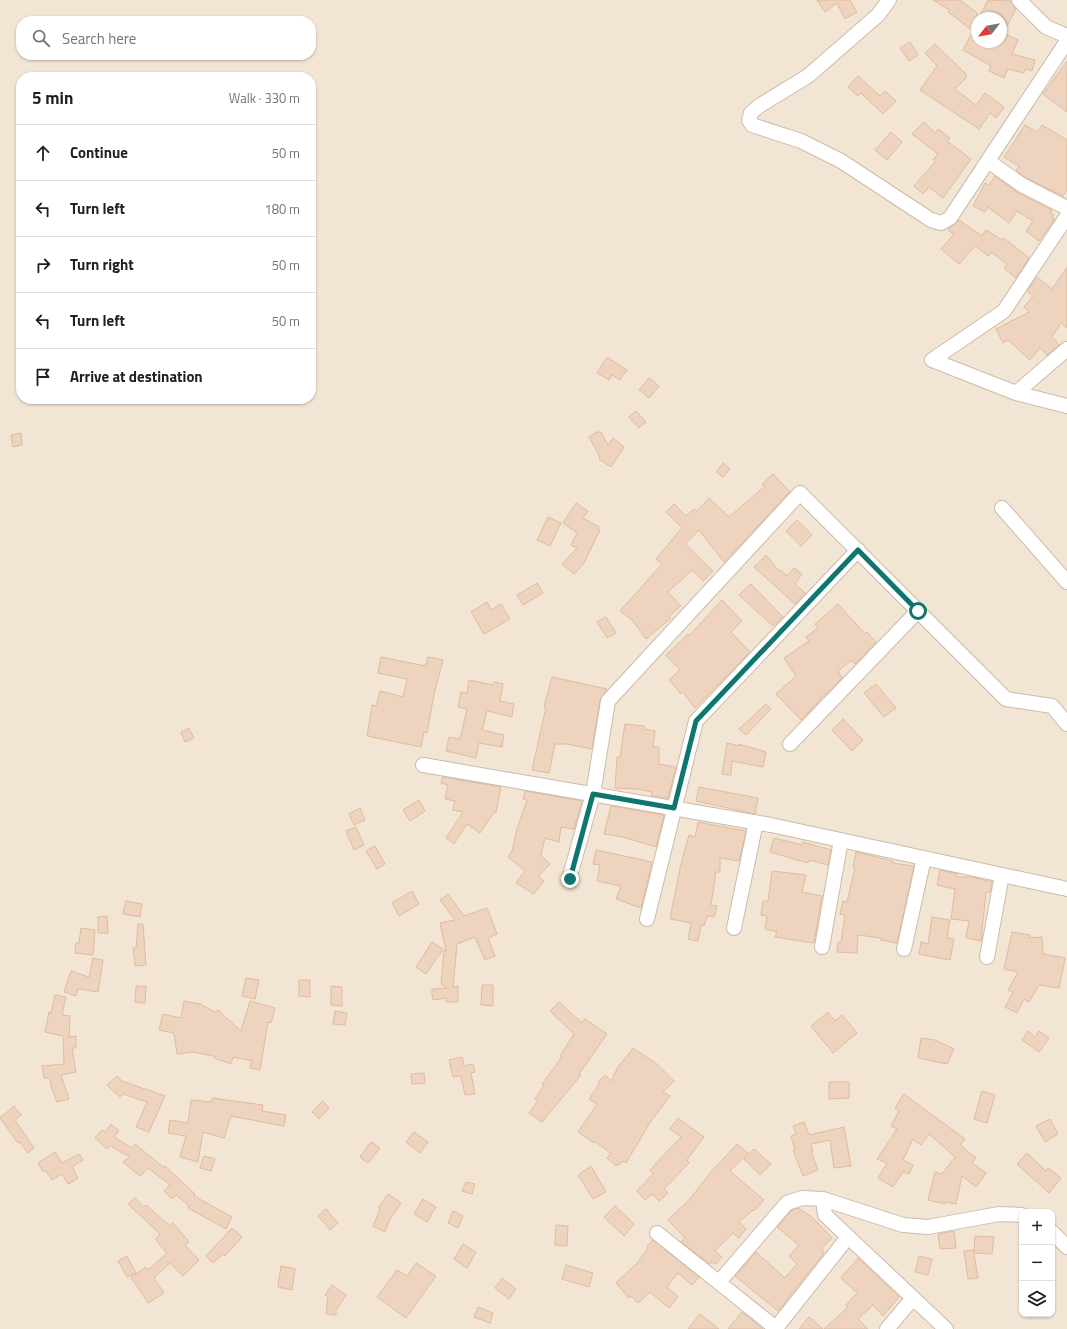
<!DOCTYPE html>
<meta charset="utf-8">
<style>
body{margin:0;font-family:"Titillium Web",sans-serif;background:#f2f2f2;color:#202124}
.controls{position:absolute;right:12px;bottom:12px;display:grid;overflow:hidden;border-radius:8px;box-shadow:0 1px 3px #0004}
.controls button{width:36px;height:36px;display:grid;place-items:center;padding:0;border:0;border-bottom:1px solid #e0e0e0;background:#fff;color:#202124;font:20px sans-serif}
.compass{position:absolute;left:971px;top:12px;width:36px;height:36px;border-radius:50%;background:#fff;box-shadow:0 1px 3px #0004;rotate:239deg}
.stop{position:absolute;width:12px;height:12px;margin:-9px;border:3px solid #0f766e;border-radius:50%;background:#fff}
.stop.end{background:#0f766e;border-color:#fff;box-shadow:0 1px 4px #0008}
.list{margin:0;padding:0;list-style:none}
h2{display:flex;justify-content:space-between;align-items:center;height:52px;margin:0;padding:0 16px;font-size:17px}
h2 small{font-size:13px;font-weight:400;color:#757577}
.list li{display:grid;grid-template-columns:26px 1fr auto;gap:12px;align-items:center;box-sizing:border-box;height:56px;padding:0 16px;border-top:1px solid #e0e0e0}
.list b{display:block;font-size:15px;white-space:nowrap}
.list em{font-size:13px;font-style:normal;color:#757577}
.icon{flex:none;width:22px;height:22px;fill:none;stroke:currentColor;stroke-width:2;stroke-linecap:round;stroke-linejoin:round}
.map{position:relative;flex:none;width:1067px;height:1329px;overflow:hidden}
.search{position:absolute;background:#fff;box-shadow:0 1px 3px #0004;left:16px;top:16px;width:300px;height:44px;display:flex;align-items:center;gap:10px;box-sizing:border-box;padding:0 14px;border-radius:16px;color:#757577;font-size:15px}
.panel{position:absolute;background:#fff;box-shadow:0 1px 3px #0004;left:16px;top:72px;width:300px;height:332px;border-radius:16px}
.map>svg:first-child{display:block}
</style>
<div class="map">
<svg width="1067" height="1329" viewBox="0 0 1067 1329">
<rect width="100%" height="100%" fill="#fbf3e5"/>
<!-- residential -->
<path fill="#f2e5d4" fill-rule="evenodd" d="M0 0H1067V1329H0ZM977 18H1001V42H977ZM21 21H311V55H21ZM21 77H311V399H21ZM1022 1212H1052V1314H1022Z"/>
<!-- building -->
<path fill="#eed4be" stroke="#dfbba0" d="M817 0H850L857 12 845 19 837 3 825 12Z
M933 0H960L977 13V42H1001V18H979L988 0 1011 1 1016 9 1003 33 1018 40 1012 54 1035 60 1032 71 1025 69 1024 73 1008 69 1004 78 989 71 991 66 963 50 973 31 948 12 950 10Z
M910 42 918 55 909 61 900 48Z
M935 44 966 74V78L955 89 976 105 985 93 1004 107 996 118 990 113 979 129 920 90 937 66 925 53Z
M1067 61V112L1043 94Z
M858 76 880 96 885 91 896 101 883 114 861 93 858 96 848 87Z
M924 122 935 133 938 129 950 138 947 141 971 159 943 198 929 187 923 194 914 186 935 162 933 160 938 154 912 134Z
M1025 125 1037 132 1042 125 1067 140V190L1063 196 1026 178 1016 170 1019 166 1004 157Z
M891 132 902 142 887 160 875 150Z
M995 176 1018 193 1052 210 1050 213 1054 215 1052 218 1055 219 1039 241 1026 231 1033 221 1017 211 1009 223 988 207 985 212 973 206 985 183 989 185Z
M959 220 982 236 986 230 1002 240 1004 238 1029 258 1016 278 1004 268 1007 264 991 252 989 256 975 246 959 264 941 249 954 234 948 230Z
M1067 267V328L1061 323 1052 337 1059 345 1047 355 1040 348 1030 360 1008 340 1003 343 996 329 1029 312 1024 307 1033 296 1027 291 1037 277 1052 289Z
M607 357 627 370 620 380 612 375 609 380 597 373Z
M649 378 659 386 649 398 639 390Z
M636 411 646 422 639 428 629 417Z
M597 432H601L608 445 613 438 624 447 611 467 599 459 600 457 589 437Z
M21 433 22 445 13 447 11 435Z
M723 463 730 469 723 477 716 472Z
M773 474 790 492 724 562 699 530 685 544 713 571 703 581 692 570 668 592 681 606 669 616 671 618 646 639 632 620 620 611 662 564 656 559 682 528 666 512 674 504 686 516 694 509 697 511 709 498 729 517 765 486 762 484Z
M576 503 588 511 583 518 599 527 598 529 600 530 584 563 574 574 562 564 577 548 571 545 577 533 563 523Z
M548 517 561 523 550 546 537 540Z
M797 520 812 535 801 546 786 531Z
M766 555 779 571 781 570 787 576 794 568 802 574 795 584 805 593 795 604 754 567Z
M537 583 543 593 523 605 517 595Z
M751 584 783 617 773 626 739 595Z
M722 600 742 621 731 632 750 652 695 708 683 692 681 694 669 680 680 670 666 655 688 634 689 636Z
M487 602 491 610 501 604 510 619 484 634 471 612Z
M838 604 865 634 867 632 876 642 855 664 852 660 838 671 842 678 829 692 820 698 821 699 801 720 776 694 796 676 784 658 809 641 806 637 818 628 815 624Z
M606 617 616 633 607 638 597 622Z
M381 657 426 666 428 657 443 660 434 694 427 733 424 732 421 747 367 736 372 705 376 706 380 691 403 697 407 679 378 673Z
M552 677 607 689 600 700 592 749 567 744H555L549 773 532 770 546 707H544Z
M469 680 493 685 494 682 503 684 500 701 514 704 512 717 487 711 482 730 504 735 502 747 479 743 476 758 446 751 449 737 460 739 467 709 458 707 461 692 467 693Z
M876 684 896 708 884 717 864 693Z
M766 704 771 709 746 735 739 729Z
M843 719 863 740 852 751 832 730Z
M625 724 644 726V729L655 731 653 747H659V764L676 767 668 798 651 796 652 792 638 789 615 788 617 757H620Z
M189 728 194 738 185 742 181 732Z
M727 743 739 746V744L766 752 763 767 732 761 731 775 722 774Z
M443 777 501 787 496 813 494 812 480 833 467 824 454 844 446 838 463 812 453 810 455 801 445 799 448 785 441 783Z
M699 787 758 798 755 814 696 801Z
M525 791 582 801 574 829 561 827 559 842 545 838 541 855 550 864 538 877 544 881 534 894 516 883 525 871 508 857 512 851 517 829 527 800 523 799Z
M419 800 425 811 410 821 403 810Z
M611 806 664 815 656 847 623 837 604 834Z
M360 808 365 820 354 825 349 814Z
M698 822 746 831 739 861 720 858V872H716L711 905 717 906 714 917 707 916 704 926 701 925 698 941 688 939 691 923 670 919 681 864 689 835 695 837Z
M356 827 364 845 354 850 346 831Z
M774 838 802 845 803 842 831 850 828 865 809 860 808 863 770 852Z
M375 846 385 864 377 869 366 851Z
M596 850 652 862 641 908 616 899 621 886 597 881 600 865 593 864Z
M856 852 893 861V863L914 866 897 943 881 940V938L858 935 857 953 837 952 838 942H841L845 915 840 914 843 901 847 902 855 868 853 867Z
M940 870 957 874V877H972L992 882 990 892H986L981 941 966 938 969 921 951 919 955 889 937 885Z
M772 871 806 875 802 892 822 896 814 943 775 937 777 932 765 929 767 916 761 915 763 901H768Z
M412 891 419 904 399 916 392 903Z
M448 894 464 916 487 908 497 934 488 938 495 956 485 960 475 937 457 944 453 987 458 986V1002H446L447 998 433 1000 432 994V989L447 988 441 984 444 950 446 951 440 923 455 920 440 900Z
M126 901 142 904 140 917 123 914Z
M107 916 108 933H98V917Z
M932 917 950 920 947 938 954 939 950 960 919 954 921 942 928 944Z
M138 924H143L146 965 135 966 133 948H136Z
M81 928 95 930 93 955 75 953 76 943H79Z
M1012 932 1030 935 1029 938 1042 937 1043 954 1065 958 1059 988 1039 985 1029 1002 1024 999 1017 1013 1005 1007 1013 992 1008 990 1018 972 1004 969Z
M432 942 443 949 426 974 416 967Z
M93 958 103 960 98 992 78 989 76 996 64 992 71 971 89 977Z
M246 978 259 980 255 999 242 996Z
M299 980H310V997L299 996Z
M482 985H493V1006L481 1005Z
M136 986H146L145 1003 135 1002Z
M331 986 342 987V1006L331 1005Z
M55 995 66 997 62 1015 70 1016 69 1037 76 1036V1048H72L76 1072 61 1075 69 1099 57 1102 51 1086 50 1078H44L42 1066 64 1064 63 1036 45 1032 49 1012 51 1013Z
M184 1001 200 1004 215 1012 218 1010 241 1031 250 1001 275 1008 271 1023 268 1022 260 1070 250 1068 252 1061 233 1057 231 1064 214 1058V1056L193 1052 177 1054 174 1033 159 1030 163 1014 181 1018Z
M559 1002 582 1023 585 1019 607 1034 579 1074 581 1075 542 1122 529 1113 538 1101 535 1099 544 1085 542 1084 562 1057 560 1056 574 1034 550 1011Z
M335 1011 347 1013 345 1025 333 1024Z
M828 1012 835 1021 842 1015 857 1033 833 1053 811 1026Z
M1028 1031 1035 1037 1039 1031 1049 1038 1039 1052 1022 1040Z
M921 1038 935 1040 954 1049 947 1064 918 1058Z
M633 1048 657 1064 674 1081 663 1092 670 1096 651 1121 626 1163 623 1161 619 1165H615L607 1158 611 1154 595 1141 594 1143 578 1132 597 1104 589 1099 599 1084 598 1082 605 1075 611 1081 619 1065H620Z
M462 1057 464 1066 473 1064 475 1072 471 1073 475 1094 465 1095 461 1076 453 1077 449 1060Z
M424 1073 425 1083 412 1084 411 1074Z
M117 1076 122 1081 165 1096 149 1132 136 1127 147 1102 123 1094 120 1097 107 1085Z
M829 1082H849V1098L829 1099Z
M982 1091 995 1095 987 1123 974 1119Z
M904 1094 965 1139 960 1145 976 1158 972 1163 986 1173 976 1187 962 1176 956 1204 945 1202V1204L928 1200 935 1172 942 1174 955 1157 929 1134 921 1145 913 1139 903 1160 913 1165 909 1174 903 1172 893 1187 878 1178 887 1163 877 1159 897 1129 891 1126 899 1111 895 1108Z
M212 1098 263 1105 262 1111 286 1115 284 1126 231 1116 224 1138 203 1132 198 1162 180 1157 186 1136 168 1133 170 1120 188 1123 191 1100 212 1102Z
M323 1101 329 1108 319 1119 312 1112Z
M14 1106 21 1115 15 1120 34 1148 28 1153 20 1142 18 1143 0 1118Z
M678 1118 704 1137 687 1160 689 1163 664 1189 668 1193 659 1201 652 1194 645 1200 637 1191 653 1174 650 1170 681 1137 670 1129Z
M1050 1119 1058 1134 1045 1142 1036 1126Z
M804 1122 809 1135 844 1127 851 1166 834 1168 830 1140 811 1144 813 1151H811L818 1170 803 1176 793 1150H795L791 1136 796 1134 793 1126Z
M111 1124 119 1131 114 1137 132 1148 135 1144 163 1167 165 1166 195 1194 194 1196 232 1217 226 1229 188 1208 189 1206 176 1195 172 1199 164 1191 170 1185 148 1168 140 1176 123 1162 130 1157 110 1146 107 1149 95 1138 102 1130 105 1132Z
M414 1132 428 1142 420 1153 406 1142Z
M371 1142 380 1148 368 1163 360 1157Z
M737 1144 748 1153 730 1171 764 1200 754 1211 753 1210 739 1222 746 1229 739 1238 733 1233 715 1251 722 1257 716 1264 712 1262 710 1264 681 1242 685 1238 668 1220 690 1199 710 1173Z
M754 1149 771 1164 760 1175 744 1159Z
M55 1152 62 1163 79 1154 83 1160 72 1167 78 1178 68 1184 62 1174 52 1180 45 1170 43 1172 38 1163Z
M1027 1153 1046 1171 1048 1168 1061 1178 1049 1193 1017 1164Z
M204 1156 215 1159 211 1171 200 1168Z
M591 1166 606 1192 593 1199 578 1175Z
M466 1182 475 1184 472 1194 462 1191Z
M388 1194 401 1203 389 1221 385 1232 373 1226 380 1209 378 1208Z
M135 1198 144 1207 146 1205 170 1226 173 1223 189 1242 185 1245 199 1260 183 1276 170 1263 154 1278 164 1293 148 1303 131 1277 146 1267 148 1270 167 1253 155 1239 160 1234 128 1204Z
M423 1199 436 1207 427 1222 414 1214Z
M615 1206 634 1224 624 1236 604 1217Z
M798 1208 812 1217 832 1238 822 1248 824 1253 778 1311 735 1276 756 1252 785 1278 797 1264 789 1256 799 1245 777 1227 792 1210Z
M326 1209 338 1223 330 1230 318 1216Z
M453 1211 463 1216 458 1228 448 1223Z
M556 1225 568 1226 567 1246 555 1245Z
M232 1228 242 1237 225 1256 223 1254 213 1263 206 1256Z
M954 1231 956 1248 940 1249 938 1234Z
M975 1236 994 1237 992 1254 974 1253 978 1278 968 1279 964 1251 974 1250V1252Z
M653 1240 699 1277 692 1285 678 1273 667 1287 678 1297 669 1308 650 1292 638 1303 631 1296 629 1298 616 1283 638 1262 648 1248 647 1246Z
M463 1244 476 1252 467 1268 454 1259Z
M127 1256 136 1273 127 1277 118 1261Z
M919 1256 932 1259 928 1275 915 1272Z
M858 1258 899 1297 883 1316 873 1305 858 1319 868 1329H824L848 1307 846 1305 857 1293 841 1278Z
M416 1263 436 1276 406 1318 377 1297 397 1270 407 1276Z
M566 1265 593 1273 589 1287 562 1279Z
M281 1266 295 1269 292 1290 278 1287Z
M502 1278 516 1289 509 1299 495 1288Z
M332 1285 346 1295 336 1310V1315L326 1314 328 1296 325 1295Z
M478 1307 493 1313 490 1323 474 1317Z
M742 1312 763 1329H728Z
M700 1314 719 1329H688Z
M809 1317 823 1329H799Z"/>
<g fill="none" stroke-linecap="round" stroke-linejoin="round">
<defs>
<path id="minor" d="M889 0 878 15 808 76 759 106 751 113 749 120 752 125 801 141 841 161 931 220 941 223 950 218 1067 41
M1019 0 1046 27 1067 36
M988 161 1022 185 1067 208
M1067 349 1016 393 1067 406
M1016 393 932 360 1004 311 1067 216
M1002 508 1067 582
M790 744 918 611
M423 765 771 825 1067 889
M569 879 593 794 608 701 800 493 1006 699 1052 706 1067 724
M647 919 696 721 858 550
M734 928 756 822
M822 947 841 840
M904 949 924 858
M987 957 1002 875
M823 1199 825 1215 946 1329
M1052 1232 1067 1247
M657 1233 777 1329
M719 1282 787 1203 802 1198 823 1199 903 1225 928 1227 999 1214 1022 1215
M776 1328 848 1237
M887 1329 913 1298"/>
</defs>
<!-- minor casing -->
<use href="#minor" stroke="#cbbbac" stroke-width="16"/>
<!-- minor -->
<use href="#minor" stroke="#fff" stroke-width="14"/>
</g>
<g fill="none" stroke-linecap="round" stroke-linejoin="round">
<!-- route -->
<path stroke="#0f766e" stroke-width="5" d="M570 879 593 794 674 808 696 721 858 550 918 611"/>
</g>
</svg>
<div class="controls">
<button>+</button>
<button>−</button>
<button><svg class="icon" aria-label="layers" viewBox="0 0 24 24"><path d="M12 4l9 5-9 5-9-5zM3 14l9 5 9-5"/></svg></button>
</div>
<svg class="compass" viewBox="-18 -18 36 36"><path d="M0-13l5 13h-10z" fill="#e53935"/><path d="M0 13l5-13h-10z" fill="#757577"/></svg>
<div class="stop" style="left:918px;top:611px"></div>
<div class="stop end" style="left:570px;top:879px"></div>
<div class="search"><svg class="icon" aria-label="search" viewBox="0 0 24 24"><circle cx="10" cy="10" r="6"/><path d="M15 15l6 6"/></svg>Search here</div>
<section class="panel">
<h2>5 min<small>Walk · 330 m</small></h2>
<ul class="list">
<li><svg class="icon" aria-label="ahead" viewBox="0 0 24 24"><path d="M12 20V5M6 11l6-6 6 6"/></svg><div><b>Continue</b></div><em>50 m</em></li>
<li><svg class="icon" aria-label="left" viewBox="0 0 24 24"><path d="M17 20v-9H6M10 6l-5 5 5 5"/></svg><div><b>Turn left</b></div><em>180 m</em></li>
<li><svg class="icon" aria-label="right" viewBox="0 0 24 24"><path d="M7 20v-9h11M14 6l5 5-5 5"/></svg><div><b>Turn right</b></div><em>50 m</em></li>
<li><svg class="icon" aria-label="left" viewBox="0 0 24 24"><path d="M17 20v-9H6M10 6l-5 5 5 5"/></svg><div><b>Turn left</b></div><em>50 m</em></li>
<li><svg class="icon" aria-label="arrive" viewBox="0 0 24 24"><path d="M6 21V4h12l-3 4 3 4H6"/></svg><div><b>Arrive at destination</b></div></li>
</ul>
</section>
</div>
